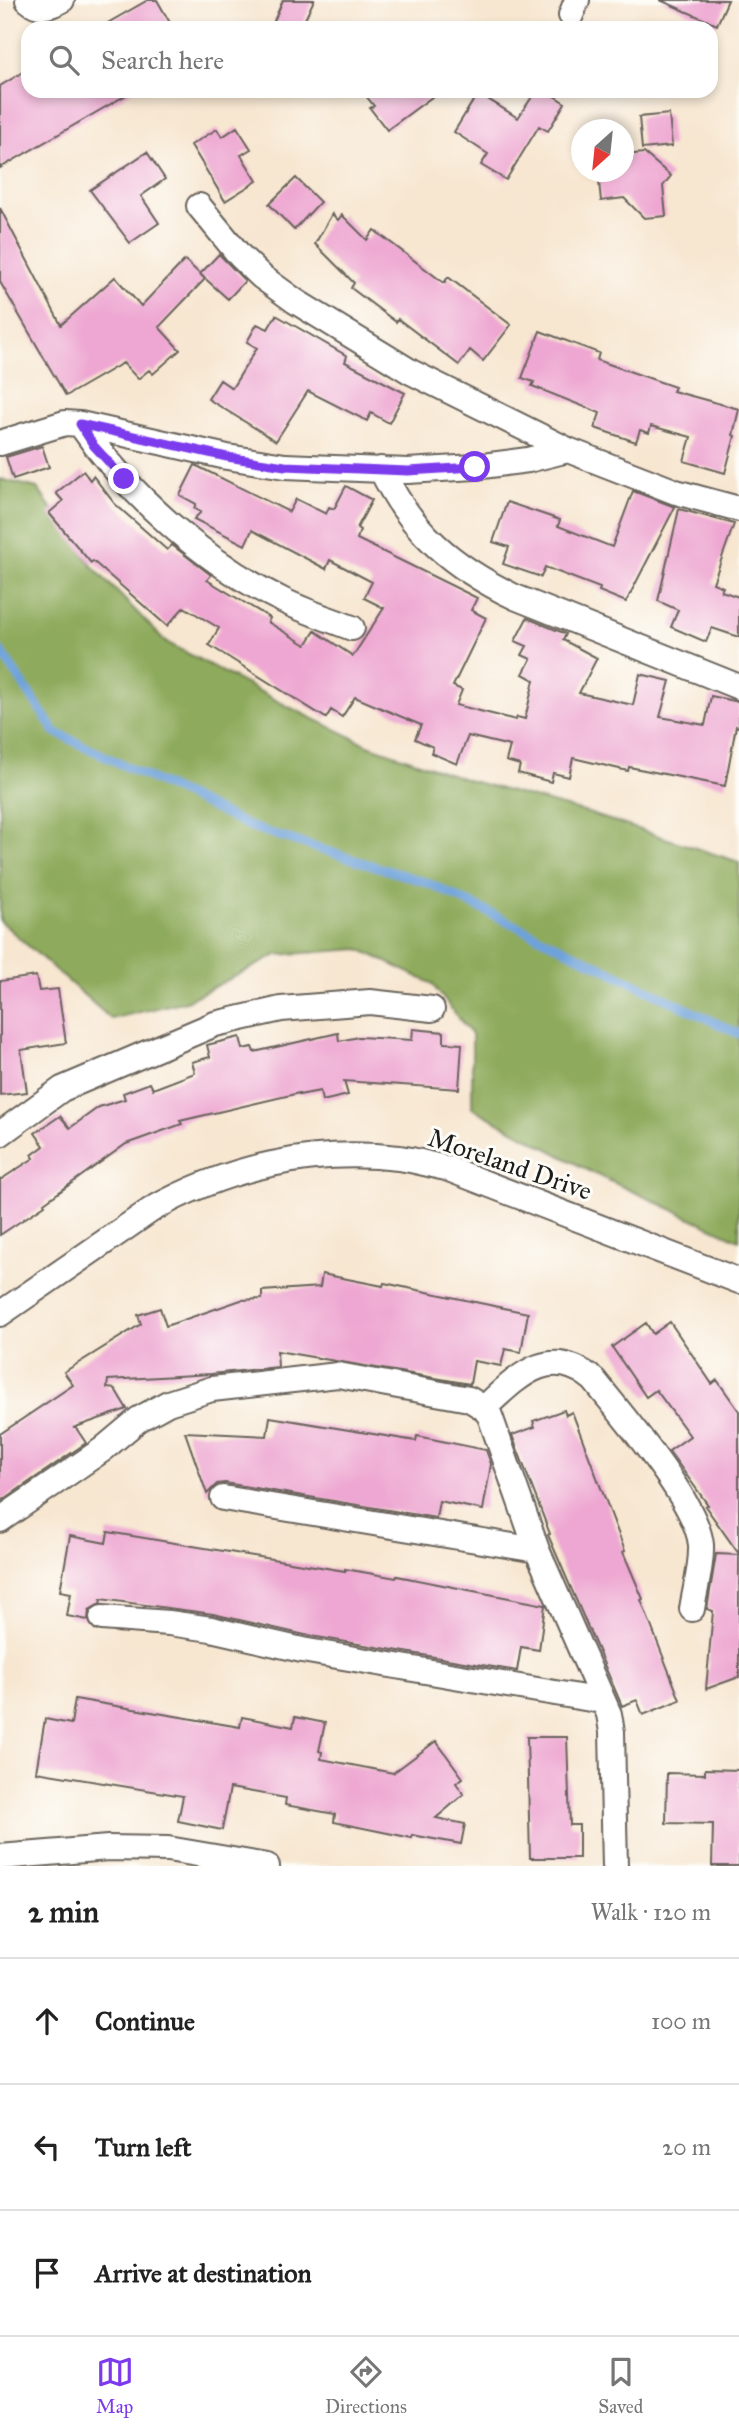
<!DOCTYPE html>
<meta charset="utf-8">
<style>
body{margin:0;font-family:"IM FELL Great Primer",serif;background:#f2f2f2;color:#222}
.compass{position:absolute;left:571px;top:119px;width:63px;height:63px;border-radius:50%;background:#fff;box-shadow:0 4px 10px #0003;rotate:207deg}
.stop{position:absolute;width:21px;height:21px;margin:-16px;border:5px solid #7c3aed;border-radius:50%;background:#fff}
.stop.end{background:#7c3aed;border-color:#fff;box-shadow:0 2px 7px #0008}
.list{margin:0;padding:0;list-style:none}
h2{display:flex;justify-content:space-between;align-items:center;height:91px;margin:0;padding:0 28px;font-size:30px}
h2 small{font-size:23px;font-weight:400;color:#767676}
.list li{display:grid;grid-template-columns:46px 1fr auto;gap:21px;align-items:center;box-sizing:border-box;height:126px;padding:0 28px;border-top:2px solid #e0e0e0}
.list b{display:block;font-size:26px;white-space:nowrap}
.list em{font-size:23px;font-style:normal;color:#767676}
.icon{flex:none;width:38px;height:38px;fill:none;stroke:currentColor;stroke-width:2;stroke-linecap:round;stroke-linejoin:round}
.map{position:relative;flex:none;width:739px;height:1866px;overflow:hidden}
.search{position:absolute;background:#fff;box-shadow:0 4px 10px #0003;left:21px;right:21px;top:21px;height:77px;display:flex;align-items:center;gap:18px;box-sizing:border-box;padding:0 24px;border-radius:21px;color:#767676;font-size:26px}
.sheet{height:469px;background:#fff}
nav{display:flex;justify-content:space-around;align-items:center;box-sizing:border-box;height:98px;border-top:2px solid #e0e0e0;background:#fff;font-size:19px;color:#767676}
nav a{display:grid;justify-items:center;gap:4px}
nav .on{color:#7c3aed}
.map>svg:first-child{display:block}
</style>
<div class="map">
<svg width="739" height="1866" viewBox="0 0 739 1866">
<rect width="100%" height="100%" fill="#fdfcf7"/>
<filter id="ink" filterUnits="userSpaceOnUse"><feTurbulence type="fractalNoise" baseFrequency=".0143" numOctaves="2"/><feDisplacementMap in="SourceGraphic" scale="14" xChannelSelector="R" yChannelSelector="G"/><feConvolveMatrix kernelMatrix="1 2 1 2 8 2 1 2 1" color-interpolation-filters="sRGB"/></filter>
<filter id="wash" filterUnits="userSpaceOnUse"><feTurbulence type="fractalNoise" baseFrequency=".00686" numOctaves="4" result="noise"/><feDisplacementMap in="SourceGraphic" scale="28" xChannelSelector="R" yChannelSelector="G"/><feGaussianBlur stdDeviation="1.57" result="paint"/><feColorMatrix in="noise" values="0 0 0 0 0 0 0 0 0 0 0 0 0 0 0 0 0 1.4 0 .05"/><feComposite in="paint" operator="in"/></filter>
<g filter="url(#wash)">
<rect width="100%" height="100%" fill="#f7e6d0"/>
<!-- forest -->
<path fill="#8eaa5c" stroke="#55633c" stroke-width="2" d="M0 479 37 488 93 567 166 642 289 707 368 745 468 780 588 813 739 862V1240L597 1175 472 1108V1035L431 983 359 949 277 955 186 1001 111 1019 0 921Z"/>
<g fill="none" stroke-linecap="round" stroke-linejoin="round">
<!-- stream -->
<path stroke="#6ea2da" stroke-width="9" d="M0 650 55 732 251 827 428 883 739 1034"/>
</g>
<g id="blocks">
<!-- building -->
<path fill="#eea7d2" d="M148 0H157L173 28H99Z
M283 0H314L301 28H290L274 21Z
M660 0H728L717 25Z
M28 69V91H133L0 168V86Z
M362 91H440L387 130 370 108 374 106Z
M536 91H546L565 103 548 131 539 126 506 180 481 165 488 154 454 132 478 93 518 118Z
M669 114 672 146 642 149 639 117Z
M237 127 251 149 241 155 257 181 225 201 191 145 217 129 222 137Z
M147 152 165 179 141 196 159 223 130 243 90 190Z
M644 153 671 176 663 186 666 216 644 218 624 198 601 201 598 172H624V155Z
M296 178 320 202 294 230 269 204Z
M0 208 61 325 115 277 141 306 185 260 205 279 159 327 180 350 153 374 149 370 138 379 123 363 66 396 0 282Z
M332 214 338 220 342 215 367 240 374 230 444 283 448 277 511 325 483 361 470 350 459 365 398 319 396 322 351 288 354 283 315 244Z
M219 254 245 281 228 299 200 274Z
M276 315 347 356 345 362 405 393 389 423 371 413 367 421 308 391 276 441 208 399 220 380 232 388 257 348 247 342 257 324 268 329Z
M540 331 599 353 597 360 675 387 673 391 739 409 733 435 735 436 725 473 684 461 691 437 651 426 649 433 640 430 636 442 595 428 600 413 532 386 534 382 522 378Z
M42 446 49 467 13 479 6 457Z
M195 465 289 512 296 499 326 514 329 507 334 509 346 486 372 500 357 528 360 530 357 539 477 598 471 610 486 618 453 686 462 690 456 705 516 720 517 717 525 719 534 680 523 674 531 659 522 655 527 646 515 641 527 618 566 634 563 640 597 658 579 693 633 705 640 674 670 681 660 717 705 725 711 696 739 702V727L736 726 725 786 629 767 628 771 573 758 569 777 553 773 551 782 518 773 520 765 506 761 510 746 468 736 457 764 431 753 433 747 415 739 421 725 355 697 342 717 331 710 326 718 209 645 219 628 184 607 167 626 93 561 91 563 49 513 63 501 56 493 83 471 90 480 93 476 115 504 167 550 172 545 211 575 207 580 270 618 268 622 306 645 315 631 353 656 384 608 364 598 372 582 330 560 326 569 252 530 245 545 194 519 201 512 194 508 196 504 180 495Z
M633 491 675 507 626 602 599 591 600 588 545 567 541 577 503 564 509 547 493 542 507 502 560 520 558 526 612 547Z
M679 509 734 524 713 583 723 587 721 591 739 597V637L712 628 706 642 671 627 678 610 658 601Z
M36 976 39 991 58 989 66 1043 21 1050 27 1092 0 1095V981Z
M413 1029 444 1032V1043L462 1044 459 1089 344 1081 348 1095 322 1101 320 1091 299 1095V1093L180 1121 182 1124 126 1144 44 1203 45 1205 0 1235V1180L34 1158 32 1155 44 1146 35 1133 60 1116 70 1128 99 1107 125 1099 123 1093 150 1083 153 1089 195 1073 192 1062 210 1057 207 1045 240 1037 243 1049 252 1047 254 1052 338 1033 339 1041 359 1037 412 1040Z
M322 1274 383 1286 384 1283 528 1313 521 1352 505 1349 501 1366 474 1361 470 1384 277 1351 278 1367 211 1374 108 1380 107 1388 115 1389 127 1409 73 1428H76L86 1443 0 1502V1434L73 1385 64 1372 141 1324 138 1315 160 1308 166 1326 241 1300 262 1299V1291L320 1287Z
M670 1322 712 1384 717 1380 739 1411V1554L705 1506 708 1505 669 1451 690 1436 656 1390 646 1397 612 1347 646 1323 653 1334Z
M564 1410 566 1415 572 1412 625 1551 623 1552 643 1599 641 1600 680 1700 643 1715 637 1700 622 1706 548 1535 550 1534 512 1435 535 1427 533 1421Z
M270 1417 416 1441 417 1436 486 1450 491 1464 483 1510 439 1501 436 1518 225 1483 217 1484 207 1494 185 1432 267 1436Z
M108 1532 345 1571V1569L396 1578 397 1576 545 1605 539 1650 521 1647 517 1671 305 1635 213 1614 101 1599 100 1604 89 1610 88 1620 67 1616 71 1593 60 1591 70 1536 106 1543Z
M716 1554 739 1555V1677L706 1689 713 1611 707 1609Z
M75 1699 240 1727 242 1717 293 1727 295 1717 325 1723 319 1751 322 1752 321 1759 393 1773 436 1741 463 1778 456 1783 464 1794 436 1818 465 1824 461 1844 412 1835V1838L334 1822 335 1814 285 1805 286 1798 230 1788 222 1830 178 1821 183 1796 36 1772 45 1719 71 1724Z
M527 1737H567L570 1825H579V1858H530Z
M705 1769 739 1770V1866H712L713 1824 666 1823 667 1773 705 1774Z"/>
</g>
</g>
<g filter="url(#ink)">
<use href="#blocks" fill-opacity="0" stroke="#69635b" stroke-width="2"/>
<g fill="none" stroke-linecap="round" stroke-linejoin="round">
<defs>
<path id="street" d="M28 0C39 10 50 7 62 0
M571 15 577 0
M199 206 240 256 262 277 295 301 411 372 568 450
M80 424C128 494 205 563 282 600 304 611 329 619 352 628
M0 443 65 423 80 424 227 457 285 466 408 471 475 467 528 460 568 450 676 492 739 509
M381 469C411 532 453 567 515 597L739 687
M0 1134 62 1089 215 1024 281 1009 370 1002 432 1009
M0 1314 151 1210C227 1167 312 1148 399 1158 415 1160 431 1165 446 1168L739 1281
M484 1408C519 1376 549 1343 594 1380 623 1417 697 1501 701 1545 702 1566 695 1589 692 1609
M223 1498 537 1550
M0 1520 102 1450 139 1419 168 1403 212 1389 338 1375 469 1399 484 1408 490 1416 537 1550 609 1714 612 1732 615 1866
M102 1618 169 1623 211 1629 302 1650 602 1701
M0 1857 108 1848 168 1849 267 1866"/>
</defs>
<!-- street casing -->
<use href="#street" stroke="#69635b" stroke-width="28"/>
<!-- street -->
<use href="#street" stroke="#fff" stroke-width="24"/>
</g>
</g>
<g fill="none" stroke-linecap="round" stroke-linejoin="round" filter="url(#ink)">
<!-- route -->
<path stroke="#7c3aed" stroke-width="9" d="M124 479 94 446 80 424 227 457 285 466 408 471 475 467"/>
</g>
<g text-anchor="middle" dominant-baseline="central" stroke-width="6" stroke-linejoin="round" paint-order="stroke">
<!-- street labels -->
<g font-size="26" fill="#1c1c1c" stroke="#fdfcf7">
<text transform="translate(510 1164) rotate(19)">Moreland Drive</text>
</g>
</g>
</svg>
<svg class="compass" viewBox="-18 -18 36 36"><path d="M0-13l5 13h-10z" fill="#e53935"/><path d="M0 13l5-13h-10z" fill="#767676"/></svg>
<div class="stop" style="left:475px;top:467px"></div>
<div class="stop end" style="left:124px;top:479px"></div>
<div class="search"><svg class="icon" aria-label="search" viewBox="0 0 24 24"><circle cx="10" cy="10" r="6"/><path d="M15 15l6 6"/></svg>Search here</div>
</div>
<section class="sheet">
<h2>2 min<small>Walk · 120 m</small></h2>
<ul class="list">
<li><svg class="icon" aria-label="ahead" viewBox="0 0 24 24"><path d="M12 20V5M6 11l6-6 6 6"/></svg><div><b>Continue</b></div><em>100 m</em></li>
<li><svg class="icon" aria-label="left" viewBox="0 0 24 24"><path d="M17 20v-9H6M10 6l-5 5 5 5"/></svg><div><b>Turn left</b></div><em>20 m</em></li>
<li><svg class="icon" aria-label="arrive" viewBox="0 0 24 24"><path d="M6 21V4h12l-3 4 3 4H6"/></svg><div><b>Arrive at destination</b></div></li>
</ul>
</section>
<nav>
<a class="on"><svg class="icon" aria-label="map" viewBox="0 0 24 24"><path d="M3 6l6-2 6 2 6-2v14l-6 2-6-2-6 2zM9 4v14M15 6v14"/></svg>Map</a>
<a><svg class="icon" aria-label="directions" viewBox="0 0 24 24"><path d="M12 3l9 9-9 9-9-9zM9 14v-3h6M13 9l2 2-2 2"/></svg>Directions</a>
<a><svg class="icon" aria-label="saved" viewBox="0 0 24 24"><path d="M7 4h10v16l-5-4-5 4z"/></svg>Saved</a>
</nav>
